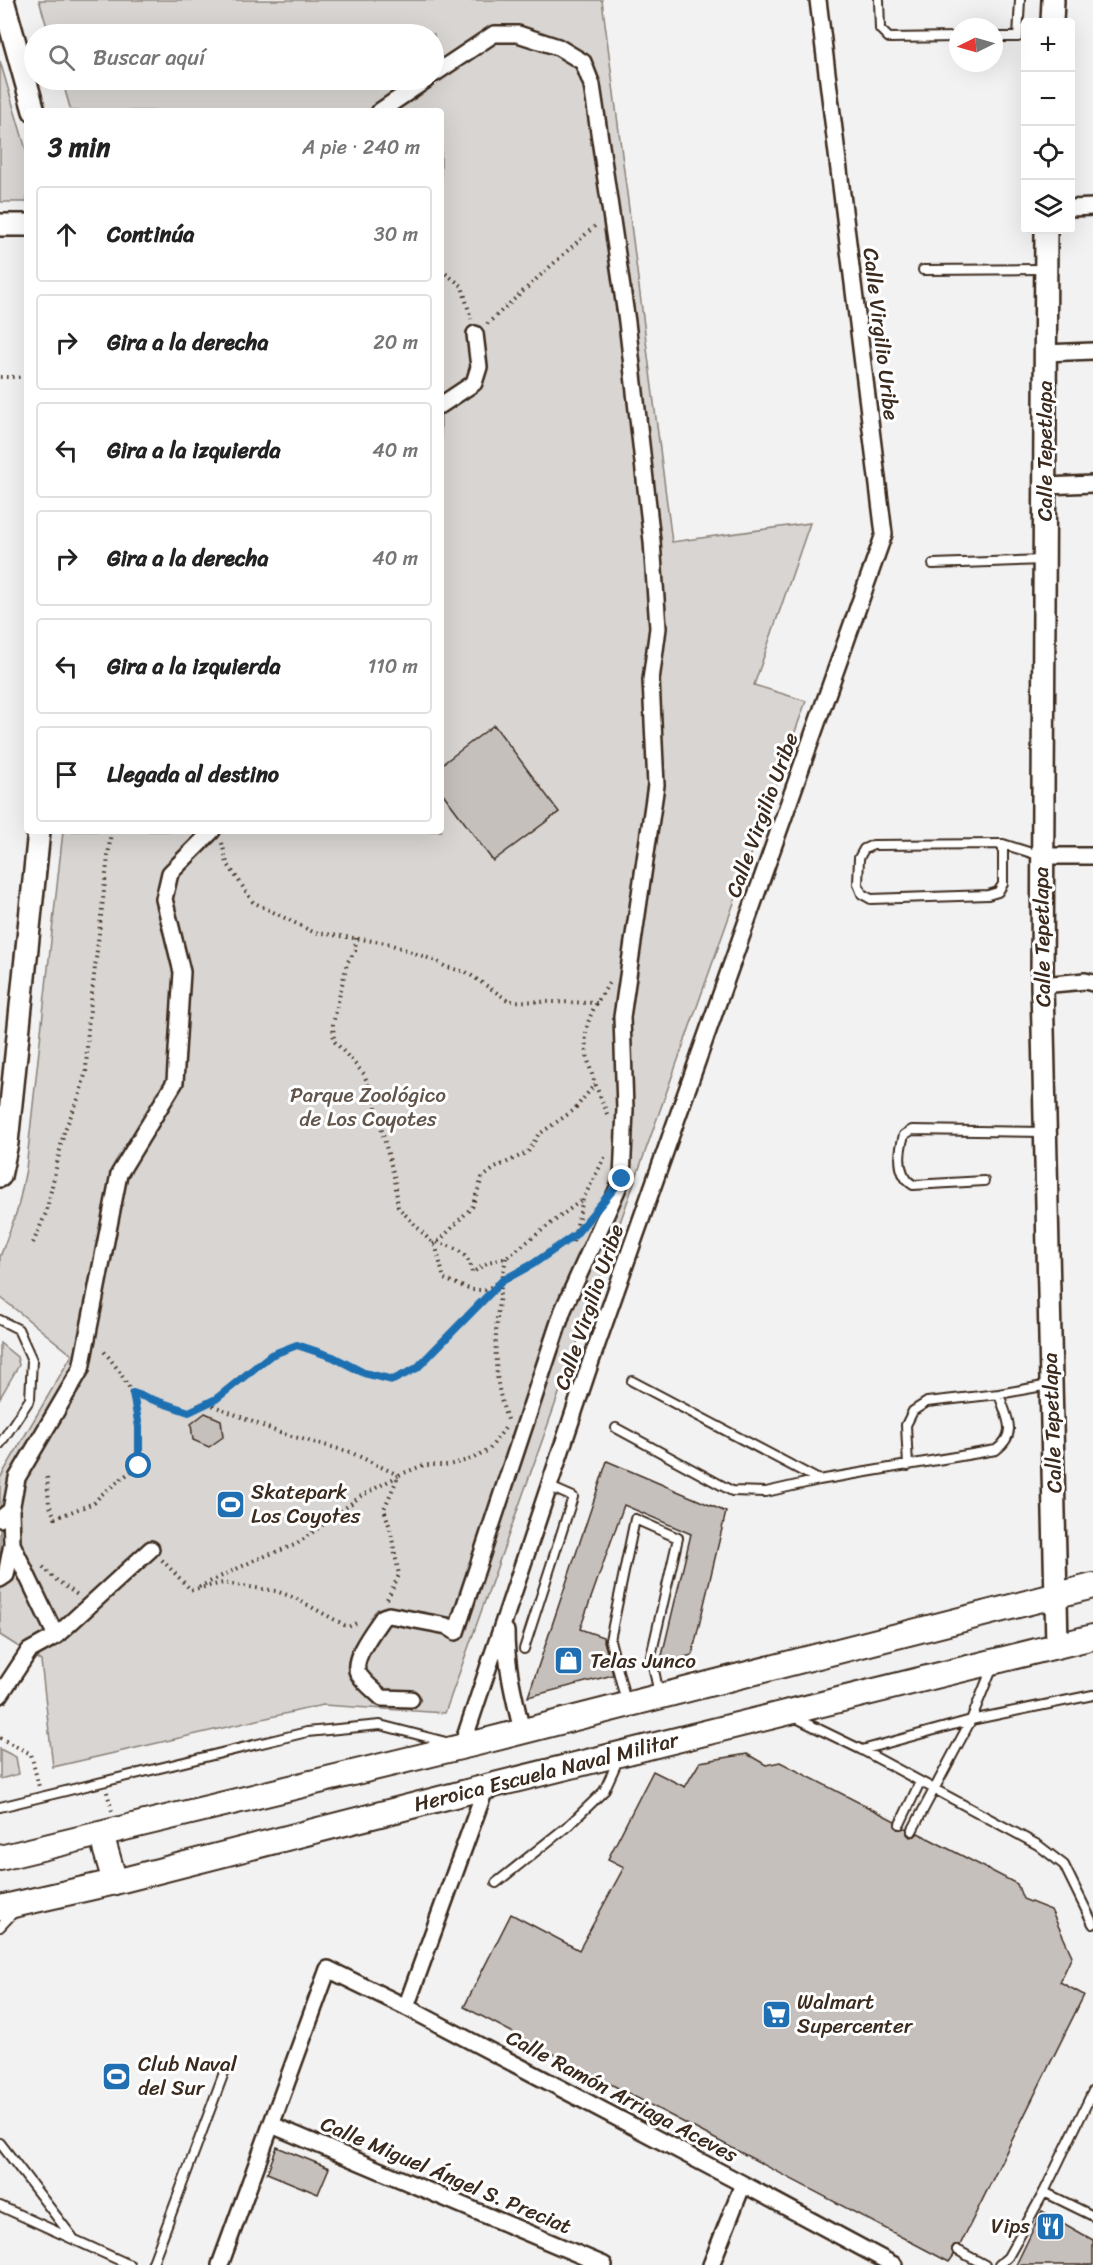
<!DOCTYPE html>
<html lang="es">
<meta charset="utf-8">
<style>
body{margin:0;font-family:Sriracha,sans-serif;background:#f6f6f6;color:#222}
.controls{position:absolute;right:18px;top:18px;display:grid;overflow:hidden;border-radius:6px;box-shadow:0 6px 24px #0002}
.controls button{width:54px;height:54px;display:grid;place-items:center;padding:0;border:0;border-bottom:2px solid #e0e0e0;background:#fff;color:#222;font:30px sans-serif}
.compass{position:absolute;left:949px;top:18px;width:54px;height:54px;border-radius:50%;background:#fff;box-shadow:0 6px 24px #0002;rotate:265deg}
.stop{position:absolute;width:18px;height:18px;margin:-14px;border:4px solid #1f6fb2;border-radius:50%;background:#fff}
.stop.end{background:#1f6fb2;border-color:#fff;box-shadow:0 2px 6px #0008}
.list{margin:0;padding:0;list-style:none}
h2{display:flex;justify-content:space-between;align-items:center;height:78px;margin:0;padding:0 24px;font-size:26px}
h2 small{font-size:20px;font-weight:400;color:#767676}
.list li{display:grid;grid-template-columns:39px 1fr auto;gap:18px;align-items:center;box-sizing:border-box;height:96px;margin:0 12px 12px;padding:0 12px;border:2px solid #e0e0e0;border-radius:6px}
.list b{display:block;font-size:22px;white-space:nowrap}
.list em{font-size:20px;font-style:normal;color:#767676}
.icon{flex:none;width:33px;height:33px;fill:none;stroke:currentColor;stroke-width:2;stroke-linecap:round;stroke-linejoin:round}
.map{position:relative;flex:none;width:1093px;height:2265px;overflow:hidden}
.search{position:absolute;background:#fff;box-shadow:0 6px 24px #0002;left:24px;top:24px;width:420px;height:66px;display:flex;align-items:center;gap:15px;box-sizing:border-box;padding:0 21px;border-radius:33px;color:#767676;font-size:22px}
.panel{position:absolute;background:#fff;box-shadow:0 6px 24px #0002;left:24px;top:108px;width:420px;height:726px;border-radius:6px}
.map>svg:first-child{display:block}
</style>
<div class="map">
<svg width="1093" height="2265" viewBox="0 0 1093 2265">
<rect width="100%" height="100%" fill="#f3f2f2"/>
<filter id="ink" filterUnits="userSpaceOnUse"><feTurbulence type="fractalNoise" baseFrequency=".0167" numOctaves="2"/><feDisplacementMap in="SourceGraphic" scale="12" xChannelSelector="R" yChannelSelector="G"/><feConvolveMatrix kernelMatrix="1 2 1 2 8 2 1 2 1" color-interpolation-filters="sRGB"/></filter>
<g filter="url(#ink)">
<!-- green -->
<path fill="#d8d5d2" stroke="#8a8078" stroke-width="1.5" d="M39 0H602L672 542 810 523 754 685 806 701 445 1713 323 1705 53 1767 41 1661 0 1635V1478L72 1355 0 1297V1257L18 1208 26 1169 63 831H441V111H71L62 80H434V34H49Z
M0 61 27 153V202H0Z
M0 1343 17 1357 19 1365 0 1398Z
M0 1749 16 1757 19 1774 0 1779Z"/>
<!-- building -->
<path fill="#c6c0bd" stroke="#3b2a1e" stroke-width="1.5" d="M494 725 559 812 493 861 441 791V765Z
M205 1413 221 1420 223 1437 209 1447 193 1440 191 1424Z
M607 1461 726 1512 692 1655 660 1664 691 1534 624 1505 580 1629 603 1637 613 1675 528 1697Z
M747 1754 766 1765 780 1762 895 1821 897 1829 907 1828V1834L910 1837 915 1836 918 1833 1017 1884 1023 1899 1051 1910 1072 1956 1060 1982 1084 1995 960 2245H954L952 2248 954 2255 949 2262 464 2007 511 1914 579 1950 624 1867 608 1859 653 1771 685 1787 700 1762Z
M277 2147 329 2168 318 2194 267 2173Z
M1042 2211 1093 2240V2265H1016Z"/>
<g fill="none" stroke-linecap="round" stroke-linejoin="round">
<defs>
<path id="lane" d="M879 0 880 29 889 38 958 37
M994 37H1018L1020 0
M923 270 1044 269
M933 564 1043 560
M1003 844V884L998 892 988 895 871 899 862 894 858 884 859 858 864 849 873 845 1003 844 1041 856
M984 1181 913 1185C896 1174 899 1152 904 1135L912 1130 1044 1132
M0 1320 18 1329 32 1360 30 1399 0 1444
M632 1381 819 1480
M616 1428 732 1491 766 1492 819 1480 996 1450C1019 1433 1006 1417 999 1394
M908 1466 906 1425 913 1411 927 1402 999 1394 1049 1385
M524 1649 573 1497 550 1487
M626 1702 610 1640 635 1519 678 1538 651 1656 659 1694
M794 1717 862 1750 1038 1845 1064 1865 1093 1924
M862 1750 971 1720 1093 1695
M0 1807 307 1732 380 1725 446 1742
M900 1824 920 1782
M912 1831 971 1720 992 1668
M496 1883 570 1824 604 1791 618 1760
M0 1927 15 1911
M0 2143 73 2238
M1044 2192 1093 2216
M0 2206 130 2265
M957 2250 985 2265
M152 2265 225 2070
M999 2265 1008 2257 1044 2192 1093 2091"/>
<path id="street" d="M380 111 426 80
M1070 208 1093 207
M1045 353 1093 351
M441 405 474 383 479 367 475 334
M1046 486 1093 484
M1041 856H1093
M1042 985 1085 981 1093 983
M11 1510 17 1478 81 1369 119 1174 175 1082 182 972 164 899 170 873 212 831
M0 1519 11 1510 12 1544 6 1575 0 1579
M506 1631C506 1666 514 1697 522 1731
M56 1636 151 1549
M0 1695 29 1651 56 1636 12 1544
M411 1699 382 1698C374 1690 363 1682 358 1673 351 1659 375 1629 383 1617L389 1615 447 1626 456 1632 563 1310 622 1179 625 1109 622 1017 656 785 651 680 658 628 652 541 627 322 592 85 583 62 558 47 518 34H494L434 74
M462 1746 591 1361 884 534 818 0
M406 2007 486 1787
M272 2125 604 2265
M220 2265 328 1969 406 2007 743 2184 894 2265
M711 2265 743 2184"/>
<path id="secondary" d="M3 0 34 111
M1052 22 1053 0
M0 225H27
M1046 230 1042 985 1057 1644
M0 1176 7 1143 39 831"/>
<path id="primary" d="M101 1834 115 1882
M0 1858 477 1743 1093 1586
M0 1908 115 1882 486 1787 1093 1637"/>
</defs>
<!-- lane casing -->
<use href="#lane" stroke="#3b2a1e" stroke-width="12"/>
<!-- street casing -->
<use href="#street" stroke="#3b2a1e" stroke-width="20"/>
<!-- secondary casing -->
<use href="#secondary" stroke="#3b2a1e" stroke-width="26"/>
<!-- primary casing -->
<use href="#primary" stroke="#3b2a1e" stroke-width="28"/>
<!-- path -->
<path stroke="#3b2a1e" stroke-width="4" stroke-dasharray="1.5 4.5" stroke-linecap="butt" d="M441 270 462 286 471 319
M487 324 597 224
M0 377H27
M222 843 227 863 253 902 313 932 387 943 436 961 446 967 466 972 509 1001 598 1003
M356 938 355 951 347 963 333 1024 334 1041 364 1074 374 1101 395 1180 398 1207 436 1247 444 1279 472 1290H485L533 1264 576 1234
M607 1114C597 1087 578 1050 589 1020 593 1007 602 995 609 983
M437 1242C455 1248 469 1252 472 1273L488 1262 506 1258 583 1199
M573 1242 583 1199 605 1157
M33 1243 46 1213 64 1132 79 1097 86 1071 88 1027 111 831
M433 1244 440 1240 472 1207 482 1178 495 1168 528 1152 538 1135 574 1110 595 1084
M506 1258C496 1312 488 1369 508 1422
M133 1393 189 1412 215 1399 271 1355 297 1345 333 1357 364 1373 393 1379 417 1368 499 1284
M207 1403 280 1433 350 1452 398 1475
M47 1477 49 1504 55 1518 94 1503 101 1495 139 1465C140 1411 138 1392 102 1349
M162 1560 191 1590 223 1583 276 1591 295 1598 348 1627 359 1622
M43 1567 55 1579 79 1596
M199 1587 255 1560 297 1544 361 1496 398 1476
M387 1599 399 1575 390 1528 384 1509 399 1475 424 1465H448L472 1459 489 1450 505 1428
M0 1738 31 1754 39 1787
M107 1792 112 1811"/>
<!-- lane -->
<use href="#lane" stroke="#fff" stroke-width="8"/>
<!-- street -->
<use href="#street" stroke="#fff" stroke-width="15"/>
<!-- secondary -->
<use href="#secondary" stroke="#fff" stroke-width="21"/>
<!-- primary -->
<use href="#primary" stroke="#fff" stroke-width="24"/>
</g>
</g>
<g fill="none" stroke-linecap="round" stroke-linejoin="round" filter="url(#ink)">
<!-- route -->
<path stroke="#1f6fb2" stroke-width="8" d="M139 1466V1427L133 1393 189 1412 216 1399 271 1355 297 1345 333 1357 364 1373 393 1380 417 1368 502 1281 533 1264 575 1235 622 1179"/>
</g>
<!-- icons -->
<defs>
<symbol id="stadium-square" viewBox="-11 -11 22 22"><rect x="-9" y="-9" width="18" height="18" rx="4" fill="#1f6fb2" stroke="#fff"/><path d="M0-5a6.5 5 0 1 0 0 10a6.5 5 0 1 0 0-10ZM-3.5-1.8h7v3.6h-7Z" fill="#fff"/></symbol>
<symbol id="shop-square" viewBox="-11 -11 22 22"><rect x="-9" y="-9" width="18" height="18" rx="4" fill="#1f6fb2" stroke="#fff"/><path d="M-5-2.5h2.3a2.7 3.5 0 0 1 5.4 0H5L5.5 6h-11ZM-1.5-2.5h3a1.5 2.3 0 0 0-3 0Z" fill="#fff"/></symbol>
<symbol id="supermarket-square" viewBox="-11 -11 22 22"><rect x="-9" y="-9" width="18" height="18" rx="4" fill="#1f6fb2" stroke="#fff"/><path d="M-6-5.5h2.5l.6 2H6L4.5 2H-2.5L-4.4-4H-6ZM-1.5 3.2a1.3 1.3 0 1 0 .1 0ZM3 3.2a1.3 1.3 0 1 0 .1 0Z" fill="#fff"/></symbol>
<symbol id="restaurant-square" viewBox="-11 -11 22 22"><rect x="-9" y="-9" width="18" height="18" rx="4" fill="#1f6fb2" stroke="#fff"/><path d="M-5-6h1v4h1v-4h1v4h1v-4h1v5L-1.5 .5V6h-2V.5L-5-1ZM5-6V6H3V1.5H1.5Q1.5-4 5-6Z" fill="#fff"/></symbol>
</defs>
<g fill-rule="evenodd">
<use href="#stadium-square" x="214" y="1488" width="33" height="33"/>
<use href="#shop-square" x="552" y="1644" width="33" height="33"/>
<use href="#supermarket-square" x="760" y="1998" width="33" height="33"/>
<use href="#stadium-square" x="100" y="2060" width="33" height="33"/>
<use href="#restaurant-square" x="1034" y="2210" width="33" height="33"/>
</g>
<g text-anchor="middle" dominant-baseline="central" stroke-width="6" stroke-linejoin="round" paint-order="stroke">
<!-- street labels -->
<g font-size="21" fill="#3b2a1e" stroke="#fff">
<text transform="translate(881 334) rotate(83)">Calle Virgilio Uribe</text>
<text transform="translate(1045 451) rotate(-90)">Calle Tepetlapa</text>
<text transform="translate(762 815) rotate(-70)">Calle Virgilio Uribe</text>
<text transform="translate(1042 937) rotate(-91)">Calle Tepetlapa</text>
<text transform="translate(589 1307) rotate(-71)">Calle Virgilio Uribe</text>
<text transform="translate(1052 1423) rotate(-92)">Calle Tepetlapa</text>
<text transform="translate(546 1772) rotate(-14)">Heroica Escuela Naval Militar</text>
<text transform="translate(622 2096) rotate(28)">Calle Ramón Arriaga Aceves</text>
<text transform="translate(446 2175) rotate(23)">Calle Miguel Ángel S. Preciat</text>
</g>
<!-- park labels -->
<g font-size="21" fill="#62554b" stroke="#fff">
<text x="368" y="1095">Parque Zoológico<tspan x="368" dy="24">de Los Coyotes</tspan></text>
</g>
<!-- poi labels -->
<g font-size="21" fill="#3b2a1e" stroke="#fff" text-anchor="start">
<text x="251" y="1492">Skatepark<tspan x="251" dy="24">Los Coyotes</tspan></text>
<text x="590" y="1661">Telas Junco</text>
<text x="797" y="2002">Walmart<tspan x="797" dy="24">Supercenter</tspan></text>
<text x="138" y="2064">Club Naval<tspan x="138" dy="24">del Sur</tspan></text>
<text x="1030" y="2226" text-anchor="end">Vips</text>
</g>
</g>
</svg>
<div class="controls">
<button>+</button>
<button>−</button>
<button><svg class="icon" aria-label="locate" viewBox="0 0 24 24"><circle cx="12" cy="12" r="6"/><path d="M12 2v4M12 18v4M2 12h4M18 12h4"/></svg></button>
<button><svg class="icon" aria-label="layers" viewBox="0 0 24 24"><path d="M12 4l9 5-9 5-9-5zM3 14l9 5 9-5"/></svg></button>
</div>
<svg class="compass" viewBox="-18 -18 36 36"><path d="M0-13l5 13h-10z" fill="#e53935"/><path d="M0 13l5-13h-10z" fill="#767676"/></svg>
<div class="stop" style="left:139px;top:1466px"></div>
<div class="stop end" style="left:622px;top:1179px"></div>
<div class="search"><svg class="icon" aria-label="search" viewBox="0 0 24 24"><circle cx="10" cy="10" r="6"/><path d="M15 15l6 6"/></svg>Buscar aquí</div>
<section class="panel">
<h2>3 min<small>A pie · 240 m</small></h2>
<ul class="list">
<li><svg class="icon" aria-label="ahead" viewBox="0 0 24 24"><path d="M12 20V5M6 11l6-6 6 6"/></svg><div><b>Continúa</b></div><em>30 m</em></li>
<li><svg class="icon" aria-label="right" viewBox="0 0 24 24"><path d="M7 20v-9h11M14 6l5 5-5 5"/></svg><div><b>Gira a la derecha</b></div><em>20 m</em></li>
<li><svg class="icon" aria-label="left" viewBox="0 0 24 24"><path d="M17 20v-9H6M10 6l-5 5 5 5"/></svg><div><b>Gira a la izquierda</b></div><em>40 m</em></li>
<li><svg class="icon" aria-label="right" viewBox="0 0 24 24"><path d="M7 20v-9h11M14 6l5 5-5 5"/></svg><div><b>Gira a la derecha</b></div><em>40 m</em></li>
<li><svg class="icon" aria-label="left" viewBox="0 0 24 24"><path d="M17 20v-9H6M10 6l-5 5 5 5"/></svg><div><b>Gira a la izquierda</b></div><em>110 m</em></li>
<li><svg class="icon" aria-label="arrive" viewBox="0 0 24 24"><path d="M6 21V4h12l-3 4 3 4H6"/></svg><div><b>Llegada al destino</b></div></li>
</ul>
</section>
</div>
